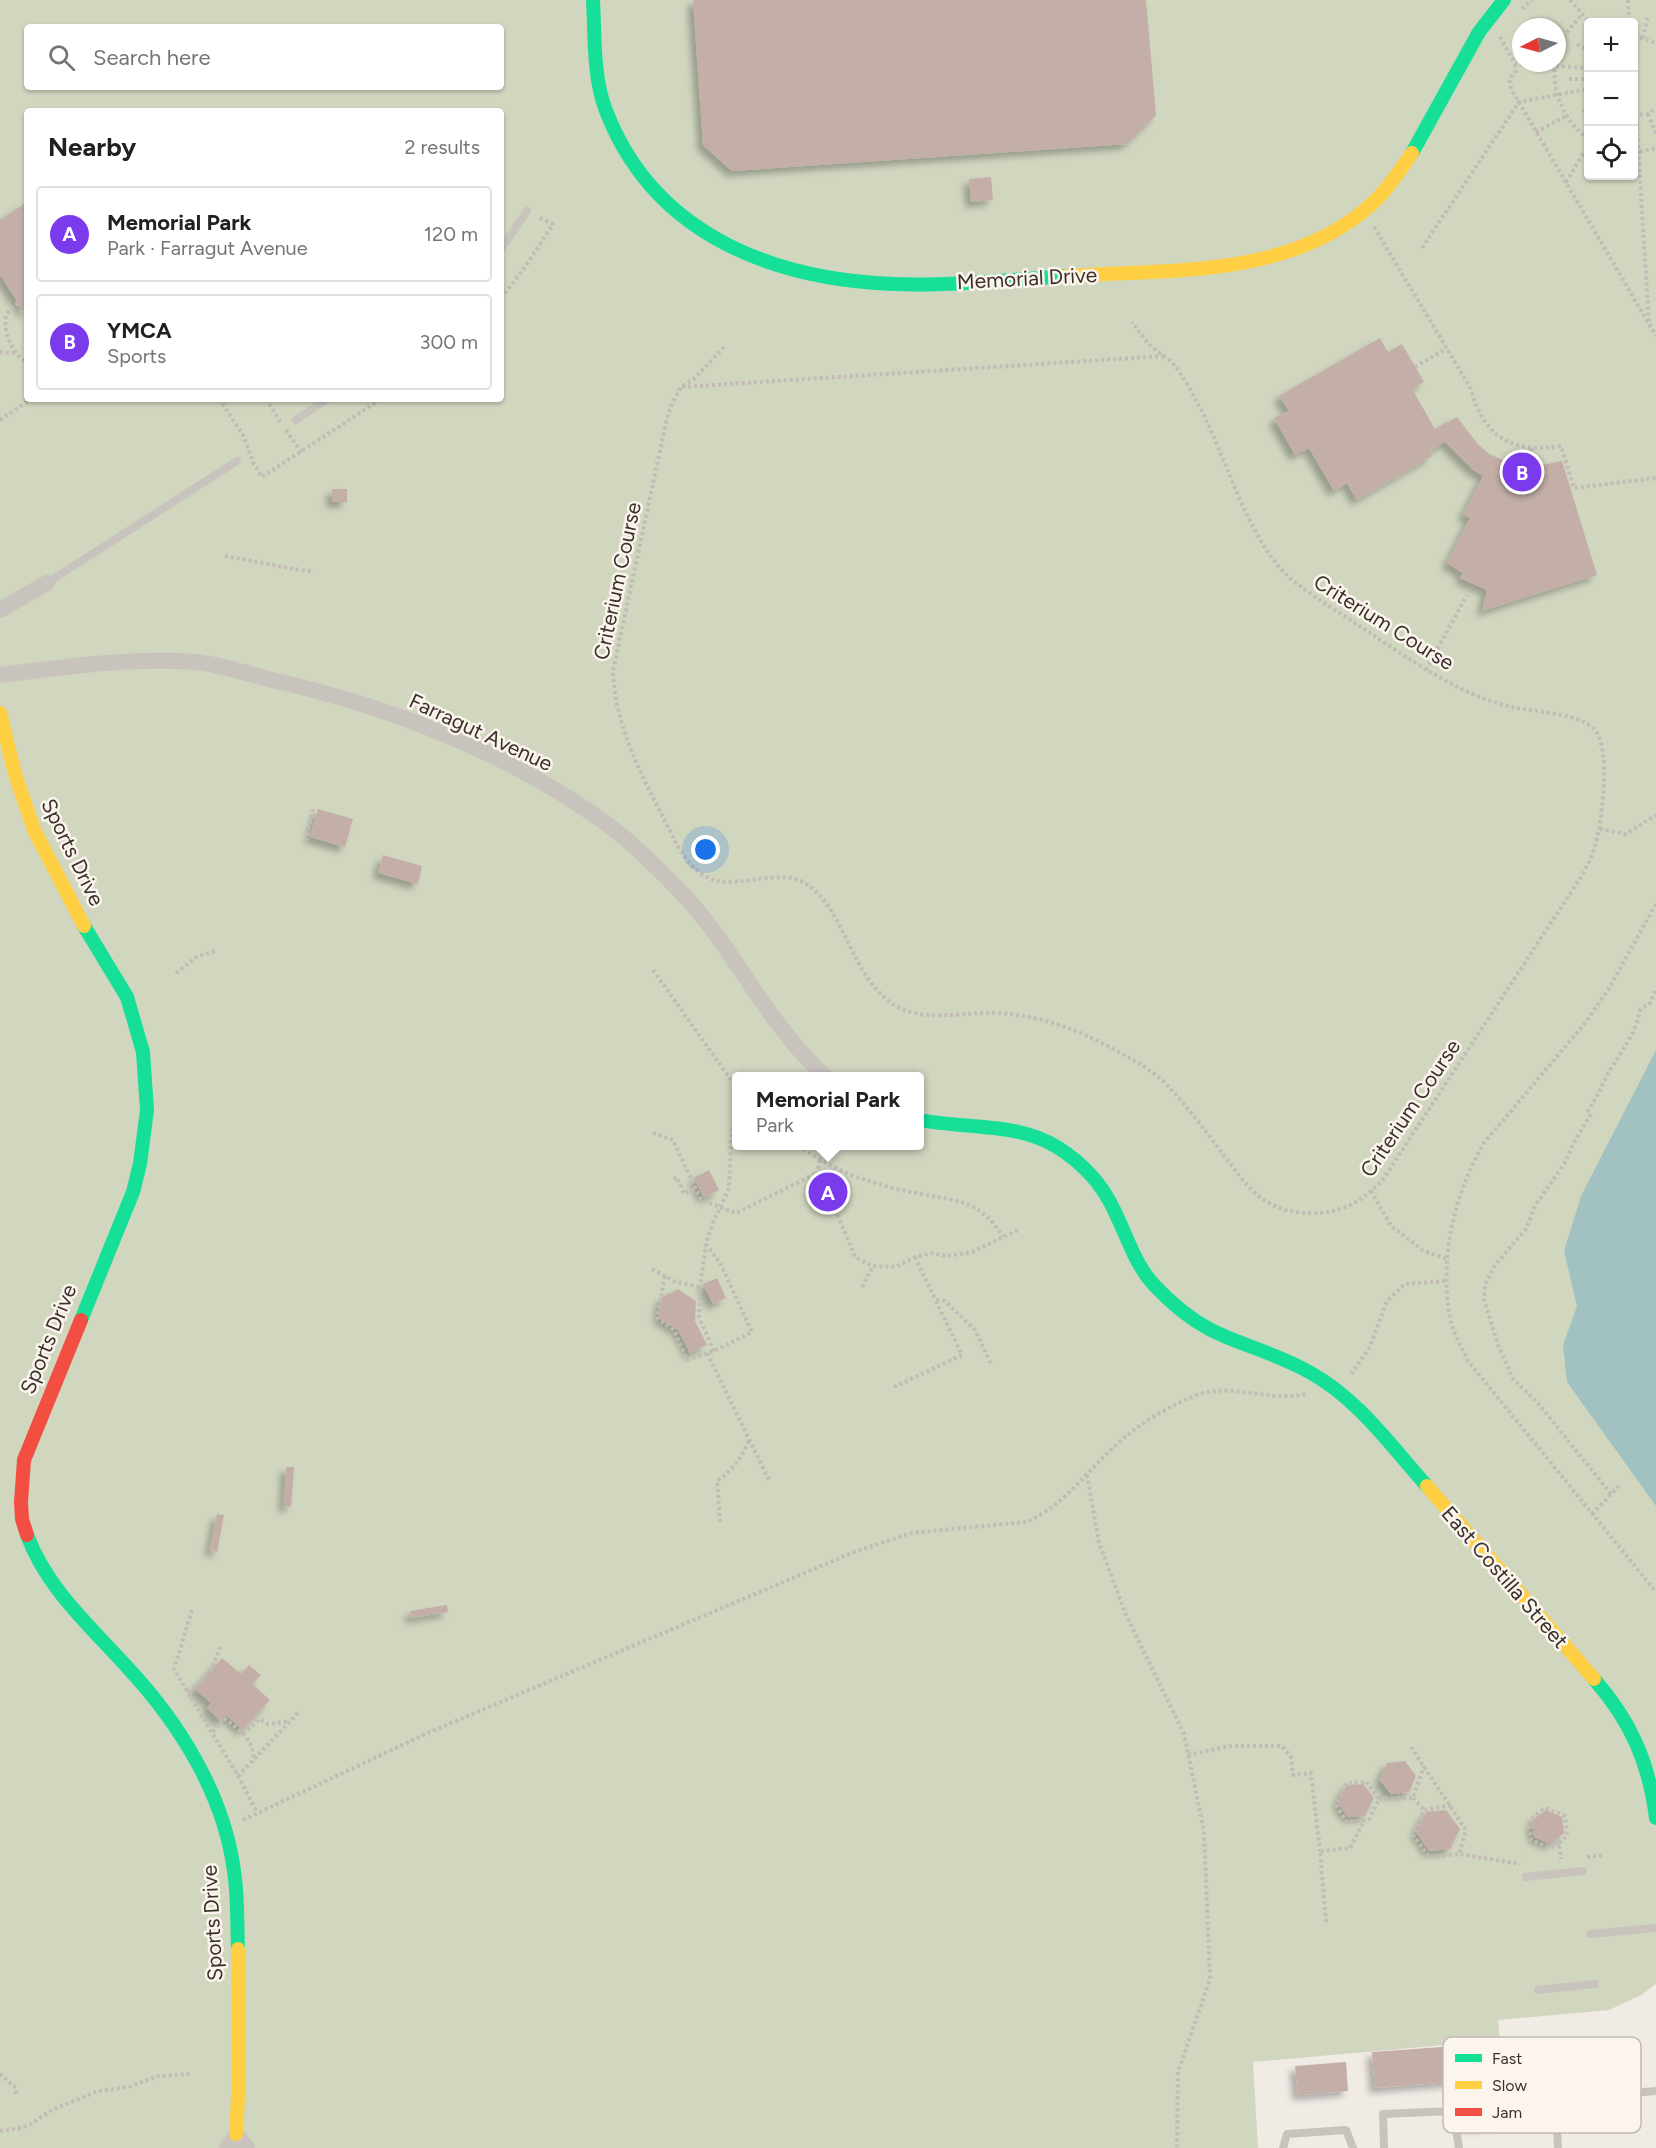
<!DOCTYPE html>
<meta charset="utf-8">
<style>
body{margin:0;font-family:Figtree,sans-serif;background:#f2f2f2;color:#202124}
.controls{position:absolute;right:18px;top:18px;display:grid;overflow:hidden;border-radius:6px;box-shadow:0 2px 4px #0004}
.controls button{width:54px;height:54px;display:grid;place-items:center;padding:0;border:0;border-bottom:2px solid #e0e0e0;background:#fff;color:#202124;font:30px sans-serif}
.compass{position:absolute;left:1512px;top:18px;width:54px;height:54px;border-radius:50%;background:#fff;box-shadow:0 2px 4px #0004;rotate:264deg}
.you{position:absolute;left:706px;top:850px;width:21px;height:21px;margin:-15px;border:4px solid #fff;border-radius:50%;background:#1a73e8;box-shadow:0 0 0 9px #1a73e833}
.badge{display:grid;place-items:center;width:39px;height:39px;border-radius:50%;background:#7c3aed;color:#fff;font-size:20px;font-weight:700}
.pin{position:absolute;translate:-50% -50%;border:3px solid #fff;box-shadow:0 2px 6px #0006}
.popup{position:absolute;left:732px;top:1072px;width:192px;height:78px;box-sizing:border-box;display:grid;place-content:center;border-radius:6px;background:#fff;filter:drop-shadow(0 2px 4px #0005);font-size:20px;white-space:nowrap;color:#757577}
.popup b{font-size:22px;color:#202124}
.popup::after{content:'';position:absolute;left:50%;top:100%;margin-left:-12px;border:12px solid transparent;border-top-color:#fff}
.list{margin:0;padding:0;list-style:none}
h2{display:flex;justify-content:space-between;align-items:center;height:78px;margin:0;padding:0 24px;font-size:26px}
h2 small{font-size:20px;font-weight:400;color:#757577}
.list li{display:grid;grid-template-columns:39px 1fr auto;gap:18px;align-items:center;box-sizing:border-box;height:96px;margin:0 12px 12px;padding:0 12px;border:2px solid #e0e0e0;border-radius:6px}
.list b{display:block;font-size:22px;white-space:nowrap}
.list p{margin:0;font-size:20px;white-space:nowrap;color:#757577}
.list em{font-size:20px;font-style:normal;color:#757577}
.icon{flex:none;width:33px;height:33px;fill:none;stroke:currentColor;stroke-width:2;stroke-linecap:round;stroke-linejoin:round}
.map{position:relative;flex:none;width:1656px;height:2148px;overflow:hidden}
.search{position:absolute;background:#fff;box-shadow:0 2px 4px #0004;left:24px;top:24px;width:480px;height:66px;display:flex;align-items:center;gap:15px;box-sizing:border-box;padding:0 21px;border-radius:6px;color:#757577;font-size:22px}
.panel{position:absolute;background:#fff;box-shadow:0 2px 4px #0004;left:24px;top:108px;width:480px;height:294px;border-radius:6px}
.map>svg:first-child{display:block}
</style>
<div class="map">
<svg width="1656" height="2148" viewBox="0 0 1656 2148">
<defs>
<filter id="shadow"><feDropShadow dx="-5.5" dy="5.5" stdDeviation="3" flood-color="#0004"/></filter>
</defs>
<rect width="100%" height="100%" fill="#f0ebe5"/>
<!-- green -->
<path fill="#d1d6bf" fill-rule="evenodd" d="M0 0H1656V1984L1641 1995 1609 2010 1498 2020 1500 2040 1253 2062 1258 2148H0ZM1588 22H1634V176H1588ZM27 27H501V87H27ZM1521 27H1557V63H1521ZM27 111H501V399H27ZM736 1076H920V1146H736Z"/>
<!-- water -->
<path fill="#a1c2c1" d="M1656 1050V1506L1567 1382 1563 1345 1577 1306 1564 1251 1581 1196Z"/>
<!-- building -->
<path fill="#c3afa7" filter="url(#shadow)" d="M693 0H1146L1156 115 1127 144 732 171 703 145Z
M991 177 993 200 971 202 969 179Z
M27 202V316L0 275V220Z
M1380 338 1388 352 1402 344 1424 382 1412 389 1435 429 1457 417 1477 443 1489 454 1505 461 1521 465H1542L1562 461 1597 575 1482 611 1487 590 1460 578 1463 573 1447 563 1470 518 1463 515 1483 476 1472 469 1445 442 1430 451 1432 456 1357 500 1347 483 1334 491 1309 448 1295 455 1274 418 1289 411 1279 396Z
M332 489H347V502H332Z
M318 809 353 819 345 847 310 837Z
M383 855 422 866 418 884 378 873Z
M709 1170 719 1190 704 1198 694 1178Z
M717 1278 726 1298 713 1304 703 1284Z
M678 1289 696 1301 695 1321 707 1345 690 1353 678 1330 659 1318 661 1298Z
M286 1467H294L291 1507 284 1506Z
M217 1514 224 1515 217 1552 210 1550Z
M447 1605 448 1612 411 1618 410 1611Z
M222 1658 241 1674 249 1665 261 1675 252 1684 270 1700 243 1730 226 1715 221 1721 207 1708 211 1703 195 1689Z
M1405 1761 1416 1776 1409 1792 1391 1794 1380 1780 1387 1763Z
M1363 1784 1374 1798 1365 1816 1348 1817 1338 1803 1346 1785Z
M1446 1810 1460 1829 1450 1849 1429 1851 1416 1832 1426 1812Z
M1546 1810 1562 1817 1564 1833 1550 1844 1534 1837 1532 1821Z
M1620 2038 1622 2070 1554 2076 1552 2044Z
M1498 2043 1504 2124 1465 2127 1462 2081 1375 2088 1372 2052Z
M1346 2062 1348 2091 1298 2095 1295 2066Z"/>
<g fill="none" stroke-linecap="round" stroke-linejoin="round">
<!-- path -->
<path stroke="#c2bbb6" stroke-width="4" stroke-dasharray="3 3" stroke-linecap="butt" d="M1570 0 1589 22
M1628 0 1629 22
M1522 9 1532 0
M1612 20 1613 22
M1500 37 1515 64 1588 68
M1634 37 1643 38 1656 43
M1643 38 1648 15
M1577 44 1588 50
M1557 54 1563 37 1582 14
M1555 63C1552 94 1564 120 1588 139
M1515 64 1516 71C1509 78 1508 83 1513 92L1656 336
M1569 79H1588
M1583 112 1588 108
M1648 114 1656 134
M1634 115 1648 114 1656 108
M1636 115 1649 323
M1536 132 1566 116
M1634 153 1656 148
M1566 182 1588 146
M1374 227 1471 389C1483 437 1513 454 1561 446L1574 488 1656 478
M1422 248 1519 102 1588 89
M501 298 525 267 553 224 538 217
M18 303C14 307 7 310 6 317 3 332 13 356 27 362
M724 347 695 378 681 387 672 403 667 418 613 671C615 735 651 791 678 847 706 890 722 883 767 878 780 877 791 876 803 882 844 904 850 976 893 1004 923 1024 966 1011 1000 1013 1045 1017 1076 1029 1115 1050 1134 1060 1152 1070 1167 1085 1190 1109 1209 1137 1230 1163 1240 1177 1252 1193 1267 1202 1280 1210 1295 1213 1310 1213 1342 1214 1360 1202 1382 1181L1581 877C1586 868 1591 859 1594 849 1602 825 1612 748 1594 729 1579 713 1534 712 1512 707 1460 696 1408 658 1364 629 1342 614 1318 600 1297 584 1248 547 1227 456 1197 402 1191 391 1184 378 1176 367 1169 358 1160 354 1152 347 1144 340 1139 330 1132 322
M0 352 15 353
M1415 367 1447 348
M682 387 1165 356
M219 399 243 435 254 464 262 477 381 399
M266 399 282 424
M0 420 31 399
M286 430 301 452
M1531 448 1533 465
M225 556 305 571H314
M1426 670 1467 595
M1600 829 1626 834 1656 815
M306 841 313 809
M1656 904 1608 990 1586 1022 1484 1143C1454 1194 1439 1259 1450 1318 1453 1333 1462 1347 1468 1361L1656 1592
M653 970 736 1087
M176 973 198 956 216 951
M653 1133 673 1140 701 1200 736 1213 817 1173
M798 1146C818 1158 840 1172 863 1179 882 1185 902 1191 921 1194 959 1201 981 1201 1003 1237
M820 1160 817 1173 831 1199 855 1257 872 1266
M674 1179 677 1177 684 1194 696 1188
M1371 1191 1391 1226 1424 1251 1447 1259
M915 1257 935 1299 945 1301 975 1330 991 1364
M652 1269 676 1282 700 1287
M665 1276 657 1318 674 1330 687 1360 714 1351 752 1332 720 1263 706 1244
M862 1287 873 1266 896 1267 915 1257 932 1253 947 1256 972 1252 1018 1230
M714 1351 699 1317 701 1279 706 1244 712 1225 729 1188 731 1141 736 1105
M707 1353 770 1482
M1351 1374 1369 1349 1387 1301 1405 1284 1446 1281
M894 1387 962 1355 935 1299
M1087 1475 1099 1543 1126 1615 1184 1734 1204 1831 1210 1979 1178 2072 1177 2148
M1611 1494 1537 1402 1513 1379 1498 1345 1484 1299 1485 1284 1496 1264 1526 1229 1535 1206 1566 1161 1573 1144 1591 1114 1588 1110C1596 1099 1599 1093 1604 1081 1617 1055 1634 1041 1640 1010L1650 1003 1656 989
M1592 1514 1620 1485
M720 1522 717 1481C732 1470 742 1458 749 1440
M192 1610 174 1669 238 1776 257 1812
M189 1693 212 1669 220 1647
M213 1732 224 1718C239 1730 255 1740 253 1761
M243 1734 260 1719 268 1724 290 1721
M1411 1747 1466 1830 1459 1854 1520 1864
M1188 1755 1230 1746H1282L1291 1757 1293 1775 1311 1773 1320 1851
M238 1776 298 1713
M1366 1782 1379 1799 1369 1820 1347 1822 1336 1805 1346 1783Z
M1413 1798 1424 1810
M1379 1799 1413 1798 1424 1766
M1451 1805 1424 1810 1413 1835 1429 1857 1459 1854
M243 1820 430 1732 854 1552 911 1533 1026 1522C1064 1506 1086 1472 1116 1445 1140 1423 1167 1407 1197 1395 1232 1382 1270 1403 1306 1394
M1559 1843 1550 1848 1531 1840 1529 1820 1545 1808 1565 1816 1567 1836 1559 1843 1561 1859
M1587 1857 1604 1855
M1326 1922 1320 1851 1350 1848 1364 1821
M0 2074 16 2088V2096
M0 2131 21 2128 31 2124 52 2110 98 2091 129 2087 158 2076 190 2074"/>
<!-- lane -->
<path stroke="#c9c3be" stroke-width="8" d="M501 249 527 211
M296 420 327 399
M47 583 237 461
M1526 1877 1583 1871
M1590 1934 1656 1928
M1538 1990 1595 1984
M1283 2148 1287 2134 1346 2130 1353 2148
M1384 2148 1383 2114 1453 2111 1459 2148
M1558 2148 1555 2099 1656 2091"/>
<!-- street -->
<path stroke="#c9c3be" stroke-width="16" d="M0 610 47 583
M0 675C65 667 130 657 195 662 219 664 249 674 272 680 388 706 507 752 604 822 632 842 656 867 680 891 735 948 766 1024 825 1076
M227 2148 236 2134 247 2148"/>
<!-- fast -->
<path stroke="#16e098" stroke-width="14" d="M593 0C595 35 593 75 605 108 651 232 769 279 893 284 950 286 1009 280 1066 276
M1412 153 1479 32 1504 0
M920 1120C965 1129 1016 1122 1057 1147 1081 1162 1102 1184 1114 1210 1127 1236 1134 1263 1154 1285 1170 1302 1190 1319 1211 1330 1243 1346 1279 1354 1311 1373 1359 1400 1391 1446 1427 1486
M81 1320 133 1192 140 1164 147 1110 143 1052 127 997 84 926
M27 1535C47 1589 91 1627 128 1668 180 1724 224 1795 234 1871 238 1897 237 1923 238 1949
M1594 1679C1631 1721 1649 1763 1656 1818"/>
<!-- slow -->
<path stroke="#ffcf43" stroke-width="14" d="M1066 276C1170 269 1294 279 1376 200 1390 186 1401 169 1412 153
M0 713 15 774 34 830 84 926
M1427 1486 1594 1679
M236 2134 239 2078 238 1949"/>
<!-- jam -->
<path stroke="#f24e42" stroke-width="14" d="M27 1535 22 1519 21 1502 24 1460 81 1320"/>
</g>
<g text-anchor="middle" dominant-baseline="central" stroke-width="5" stroke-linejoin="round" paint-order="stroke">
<!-- street labels -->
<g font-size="21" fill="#3b302b" stroke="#fbf5ee">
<text transform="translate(1027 278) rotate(-3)">Memorial Drive</text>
<text transform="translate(617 581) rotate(-78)">Criterium Course</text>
<text transform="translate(1384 622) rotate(32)">Criterium Course</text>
<text transform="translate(481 732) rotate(25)">Farragut Avenue</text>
<text transform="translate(73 852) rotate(64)">Sports Drive</text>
<text transform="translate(1410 1108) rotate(-56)">Criterium Course</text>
<text transform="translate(48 1339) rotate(-68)">Sports Drive</text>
<text transform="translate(1505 1577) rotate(49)">East Costilla Street</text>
<text transform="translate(212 1923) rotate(-93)">Sports Drive</text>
</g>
</g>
<!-- legend -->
<rect x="1443" y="2037" width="198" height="96" rx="9" fill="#fbf5ee" stroke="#c1bab4" stroke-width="1.5"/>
<rect x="1455" y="2054" width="27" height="8" fill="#16e098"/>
<rect x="1455" y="2081" width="27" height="8" fill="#ffcf43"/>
<rect x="1455" y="2108" width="27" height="8" fill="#f24e42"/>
<g font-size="16" fill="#3b302b">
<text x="1492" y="2064">Fast</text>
<text x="1492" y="2091">Slow</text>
<text x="1492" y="2118">Jam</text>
</g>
</svg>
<div class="controls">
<button>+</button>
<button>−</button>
<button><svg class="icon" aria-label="locate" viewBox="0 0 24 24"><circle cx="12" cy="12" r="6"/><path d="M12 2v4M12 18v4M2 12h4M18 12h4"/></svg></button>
</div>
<svg class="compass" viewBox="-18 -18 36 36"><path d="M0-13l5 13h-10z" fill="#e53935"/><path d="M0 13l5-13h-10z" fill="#757577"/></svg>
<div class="you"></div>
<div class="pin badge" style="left:828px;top:1192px">A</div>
<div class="popup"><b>Memorial Park</b>Park</div>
<div class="pin badge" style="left:1522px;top:472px">B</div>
<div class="search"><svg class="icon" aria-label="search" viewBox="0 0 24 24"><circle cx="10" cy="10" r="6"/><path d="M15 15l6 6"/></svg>Search here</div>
<section class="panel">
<h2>Nearby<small>2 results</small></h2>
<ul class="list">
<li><span class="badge">A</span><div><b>Memorial Park</b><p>Park · Farragut Avenue</p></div><em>120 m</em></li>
<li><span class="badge">B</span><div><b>YMCA</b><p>Sports</p></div><em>300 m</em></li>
</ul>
</section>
</div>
